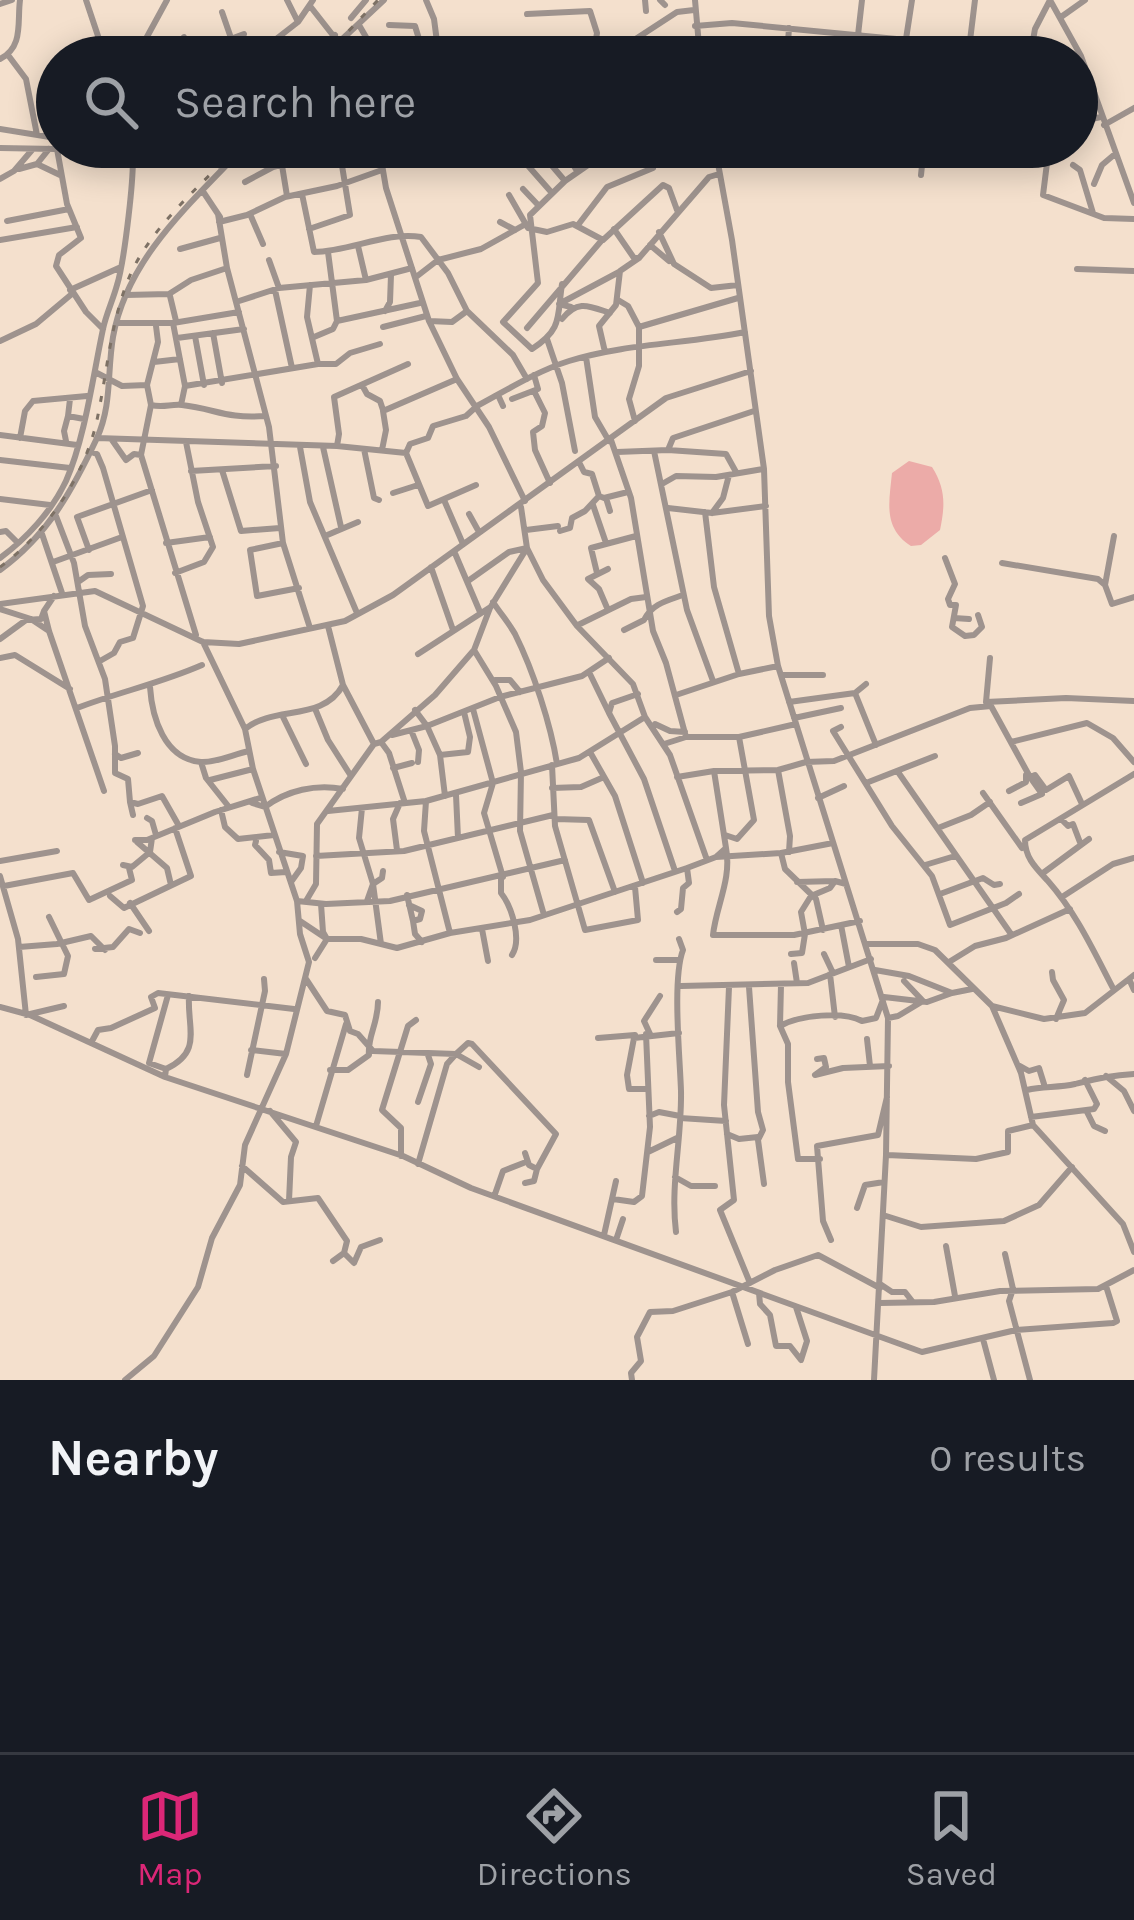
<!DOCTYPE html>
<style>
body{margin:0;font-family:Karla,sans-serif;background:#20242c;color:#f1f3f6}
.list{margin:0;padding:0;list-style:none}
h2{display:flex;justify-content:space-between;align-items:center;height:156px;margin:0;padding:0 48px;font-size:51px}
h2 small{font-size:39px;font-weight:400;color:#9ea1a6}
.icon{flex:none;width:66px;height:66px;fill:none;stroke:currentColor;stroke-width:2;stroke-linecap:round;stroke-linejoin:round}
.map{position:relative;flex:none;width:1134px;height:1380px;overflow:hidden}
.search{position:absolute;background:#171b24;box-shadow:0 6px 30px #0003;left:36px;right:36px;top:36px;height:132px;display:flex;align-items:center;gap:30px;box-sizing:border-box;padding:0 42px;border-radius:66px;color:#9ea1a6;font-size:45px}
.sheet{height:372px;background:#171b24}
nav{display:flex;justify-content:space-around;align-items:center;box-sizing:border-box;height:168px;border-top:3px solid #363941;background:#171b24;font-size:33px;color:#9ea1a6}
nav a{display:grid;justify-items:center;gap:6px}
nav .on{color:#db2777}
.map>svg:first-child{display:block}
</style>
<div class="map">
<svg width="1134" height="1380" viewBox="0 0 1134 1380">
<rect width="100%" height="100%" fill="#f4e0cd"/>
<!-- green -->
<path fill="#ecaba8" d="M909 461 932 467C946 489 945 506 940 530L921 545 911 546C883 528 889 503 892 473Z"/>
<g fill="none" stroke-linecap="round" stroke-linejoin="round">
<!-- minor -->
<path stroke="#9e938e" stroke-width="6" d="M86 0 105 57
M287 0 298 22
M426 0 434 19 439 57
M645 0 646 11
M660 0 665 5
M695 0 700 57
M1050 0 1081 56 1134 203
M0 4 12 0
M310 6 350 57
M222 12 231 38
M527 14 590 11 597 33 593 57
M1061 17 1085 0
M351 18 366 0
M359 25 366 37 365 57
M389 25 415 26 423 52
M695 26 732 23 969 46
M858 35 862 0
M184 37 191 56
M906 39 912 0
M338 43 384 0
M190 54 244 34
M8 55 26 79 37 135
M136 57 167 0
M253 57 298 22 313 0
M315 57 335 35
M330 57 341 45
M392 57 467 44
M608 57 677 12 694 10
M787 57 789 28
M968 57 975 0
M1030 57 1035 29 1050 0
M0 59C24 47 17 22 20 0
M1077 122 1101 117
M1104 125 1134 108
M0 129 56 138
M55 138 67 204 81 238 59 255 56 266 86 312 103 329
M279 147 287 196
M379 147 386 188 429 321 457 379 489 427 525 501
M536 147 565 181
M562 147 577 171
M715 147 732 240 764 469 769 616 778 666 888 1018 886 1155 874 1380
M1049 147 1043 195 1104 218 1134 219
M0 148 55 149
M715 148 822 159 828 147
M869 156 870 147
M984 157 985 147
M523 160 552 193
M211 163 227 147
M37 164 60 175
M343 164 380 153
M1073 165 1080 170 1093 213
M19 169 37 164 49 149
M921 175 924 147
M0 179 14 171 32 150
M245 182 273 167 309 157
M1094 184 1102 165 1115 154
M523 189 539 206
M204 193 220 217
M302 194 314 252C349 252 387 231 421 237L448 273 467 311 513 355 527 379
M509 195 528 228 547 232 573 224 603 240 663 185 669 188 677 210
M218 214 227 268 269 427 283 543 310 628
M250 214 263 244
M7 221 69 209
M219 222 247 215 285 197 337 186 382 170
M500 222 515 230
M578 225 607 187 653 168
M309 229 350 215 339 147
M614 229 634 258H639
M659 232 674 264 711 288 738 285
M0 240 77 227
M650 245 669 261
M358 246 366 280
M180 249 220 238
M328 252 337 321
M269 260 279 288
M1077 269 1134 271
M416 277 438 260 481 249 524 225
M562 284C557 317 563 329 532 349L503 322 538 283 530 215 565 181 614 147
M310 285 307 317 318 364
M70 290 121 267
M275 290 292 368
M126 295 169 294 191 280 227 268
M170 296 176 321
M618 300 628 306 639 327
M236 302 279 288 366 280 412 268
M571 307 559 304 619 272
M385 311 390 302 391 275
M562 319C578 299 589 306 610 313
M429 321 452 322 467 311
M117 323H173L185 386 181 405
M173 323 239 312
M156 326 158 342 147 385 151 405 141 455 196 635
M383 327 426 316
M527 328 602 240
M213 333 222 383
M195 336 204 385
M314 337 333 329 337 321 420 303
M177 338 244 329
M547 339 562 383 575 451
M0 341 36 324 73 293
M605 352 599 326 616 305 620 271 639 258 709 177 719 174
M586 357 595 417 609 441
M154 362 180 359
M97 373 122 386 147 385
M362 385 367 394 380 401 383 410
M185 386 318 364H336L350 353 380 344
M534 391 545 413 542 426 533 432 535 450 550 483
M498 395 503 406
M70 399 68 416 84 419
M512 399 538 389 534 375
M151 405C163 408 170 404 182 405 216 409 226 419 265 416
M635 421 629 399 639 366V327L738 298
M0 435 77 445
M20 438 25 411 33 401 87 396
M97 438C112 405 107 373 113 337 127 258 191 203 244 147
M112 440 126 460 134 454 141 455
M611 440 631 498 653 631 666 663 686 737H739L796 724
M66 441 64 431 68 416
M337 446 339 434 334 397 408 364
M300 447 310 502 357 613
M323 447 341 527
M364 449 374 498 379 500
M382 450 386 430 383 411 457 379
M668 450 673 438 754 411
M654 451 687 610 713 681
M91 452 97 454 103 468 143 606 133 638 120 642 114 653 100 661
M617 452 668 450 726 454 736 472
M406 453 410 444 428 438 433 426 466 416 477 406C507 390 537 371 569 361 627 343 687 344 745 332
M0 460 70 468
M580 464 584 472 592 474 599 496
M222 470 241 531 280 528
M191 471 276 466
M662 484 676 476 716 477 763 469
M393 493 418 485
M606 498 610 511
M0 499 50 505
M444 500 463 544
M593 505 606 543
M668 508 712 513 766 506
M705 512 714 587 739 674
M712 513 723 498 729 475
M469 514 479 532
M56 516 74 563 85 626 105 679 115 746V773L128 779 130 802 138 804 162 796 179 826
M526 530 558 526
M560 531 570 528 572 518 585 511 599 496 604 498 628 492
M0 532 6 531 18 543
M42 534 62 593
M325 536 358 522
M1114 536 1105 585 1112 604 1134 597
M166 543 210 537
M283 543 250 550 257 596 299 588
M89 550 77 517 152 490
M454 551 480 612
M0 558C26 539 52 511 66 481 85 438 93 376 103 329 106 314 113 300 117 285 124 263 136 168 132 147
M945 558 955 584 948 599 950 605H956L952 627 965 636 974 635 982 627 978 615
M53 562 122 537
M1002 563 1098 579 1105 585
M431 567 453 630
M608 569 588 579 599 589 608 610
M0 570C48 535 72 491 97 438L337 446 406 453 428 506 476 485
M175 573 204 562 213 547 198 502 186 442
M597 573 591 548 636 536
M468 581 509 552 527 548 543 580 577 626 633 684 645 717 670 755 707 860
M78 582 88 575 111 574
M54 596 44 611 49 631 104 791
M493 602C500 613 509 623 515 634 533 670 551 725 557 764
M0 604 95 591 203 642 239 644 345 621 393 595 666 398 751 371
M0 609 31 619 49 631
M954 618 969 619
M578 625 631 599 646 597
M624 630 644 620C652 604 666 601 683 595
M0 639 26 620 41 619 44 611
M474 650 496 686 516 732 521 772 520 831 544 915
M418 654 489 608
M0 658 15 655 70 689
M990 658 986 702 1066 698 1134 701
M589 672 609 713
M781 675H823
M495 680H510L520 692
M343 685 374 744
M150 687C152 717 164 759 201 762 216 763 234 754 249 751
M855 693 876 745
M638 694 612 703 609 713 644 779 675 871
M676 695 739 674 778 666
M789 702 855 693 866 684
M77 708C119 692 161 683 202 665
M473 709 493 783 484 813 503 877
M415 710 427 726 500 697 582 676 609 658
M316 711 328 740 351 776
M282 715 306 764
M794 718 841 708
M655 724 670 731 685 732
M841 727 833 731 892 826 932 876 950 925 1006 903 1019 894
M245 729C274 705 323 722 343 685L328 626
M411 730 419 750 418 762
M392 735 427 726 440 755 445 796
M381 742 389 753 405 803
M1011 742 1087 723 1113 738 1134 762
M664 744 686 737
M590 752 615 796 643 883
M115 754 121 758 138 753
M440 755 468 752 470 737 464 712
M201 762 206 778 229 807
M552 765 555 826 585 930 638 920 635 887
M393 768 412 763
M778 770 790 836 789 852
M898 772 1011 934
M677 777 714 771
M210 780 253 769
M866 783 935 756
M552 788 581 787 604 777
M1009 791 1026 782V775
M983 793 1022 848
M456 795 458 838
M818 798 844 786
M426 801 579 758 645 717
M130 802 133 815
M252 803 265 807C287 790 316 784 343 789
M1021 803 1042 794 1030 777
M362 808 359 838 373 884 367 901
M221 810 225 827 238 839 274 835
M328 811 426 801 424 831 450 933
M147 818 152 821 156 835
M556 819 589 820 615 892
M1061 819 1068 826 1073 824 1081 845
M938 828 971 815 990 802
M725 835 737 839 754 820 739 737
M135 840H147L215 812 260 798
M256 841 255 845 269 860 271 873 286 872
M137 842 167 868 171 885
M726 848C732 879 716 906 713 935H794L860 921
M397 850 393 819 400 803
M279 852 303 856 301 868 291 882
M781 853 785 869 816 899 823 930
M316 856 404 851 553 815
M716 857 781 853 833 843
M0 861 57 851
M123 865 132 867 150 852 152 838
M925 865 955 856
M1043 873 1089 839
M0 876 18 939 26 1015 64 1006
M501 878V893C512 907 522 940 512 955
M797 882 835 881
M4 886 73 873 89 900 132 880 129 868
M940 894 983 878 994 885 1000 884
M407 895 413 921 420 919 422 911 409 905
M110 896 124 908 191 876 175 828
M1062 897 1113 864 1134 858
M297 901 326 904 390 901 565 860
M306 901 316 884 317 824 374 744 381 742 435 695 474 650 490 608 527 548 521 507
M130 903 149 931
M677 912 681 909 683 888 689 883 687 868 716 857 726 848 714 771 778 770 806 762 834 761 970 708 991 706 1030 777 1035 775 1046 790 1069 776 1082 804
M300 921 327 939H361L397 948 450 933 530 920 687 868
M413 921 415 934 422 942
M841 925 849 967
M482 929 488 961
M381 944 373 884 382 878 383 871
M867 944H918L935 950 992 1006 1044 1019 1085 1013 1134 975
M19 947 57 944 91 936 105 950
M95 949 113 947 129 929 140 933
M791 954 802 953 805 934 801 912 811 896 830 888 835 881 846 884
M824 954 833 973
M315 958 327 939 323 932 321 904
M656 960H679
M949 962 975 946 1006 938 1070 909
M794 963 797 983
M875 970 909 976 952 993 972 989
M1052 972 1053 980 1064 1000 1056 1019
M830 974 835 1017
M36 977 64 974 68 956 49 917
M306 979 327 1011 345 1015 350 1031 358 1034 373 1051 456 1054 468 1043 472 1044 556 1134 537 1169 529 1165 525 1153
M1129 979 1134 990
M781 985 780 1026 788 1044V1082L798 1159H820
M681 986 808 983 871 959
M729 987 724 1105 734 1200 720 1210 750 1283
M749 987 758 1112 763 1130 758 1140 764 1184
M1114 990C1094 952 1077 914 1048 881 1036 868 1025 858 1025 840L1134 774
M992 1006 1021 1073 1033 1125 1123 1224 1134 1252
M0 1007 30 1015 165 1077 403 1156 471 1188 922 1352 1016 1330 1113 1323 1117 1321 1106 1286
M888 1018 898 1016 923 1001 904 981
M780 1026C800 1015 843 1011 862 1021L876 1018 884 997 927 1002 952 993
M650 1034 644 1021 660 996
M598 1038 635 1035
M867 1039 870 1066
M91 1043 98 1030 111 1028 155 1008 151 997 158 993 294 1009
M251 1050 286 1054
M817 1059 824 1058 826 1067 815 1075 843 1068 889 1066
M1020 1066 1029 1071 1039 1068 1044 1084
M166 1069 149 1063 168 995
M330 1070H348L369 1055C367 1037 378 1024 378 1002
M247 1075 265 991 264 979
M1106 1076 1124 1091 1134 1111
M165 1077 166 1069C203 1052 187 1028 189 996
M646 1089H629L627 1075 634 1038 679 1033
M1027 1090C1043 1086 1058 1088 1075 1084 1096 1079 1112 1075 1134 1074
M418 1102 431 1064 428 1055
M270 1111 296 1142 291 1157 289 1201
M1087 1112 1094 1126 1105 1131
M649 1116 659 1112 680 1116
M1031 1117 1094 1109 1097 1104 1085 1080
M680 1118 726 1121
M316 1126 346 1024
M727 1134 739 1139 758 1137
M648 1152 677 1138
M887 1155 976 1159 1008 1152V1131L1033 1125
M401 1156V1128L382 1110 408 1026 416 1020
M418 1164 447 1064 456 1054 479 1067
M242 1166 283 1202 318 1198 347 1241 344 1253 354 1263 361 1247 380 1240
M675 1177 691 1186H715
M525 1183 534 1181 537 1169
M495 1194 503 1171 526 1162
M613 1199 634 1202 642 1196 650 1127 646 1034
M857 1208 865 1185 884 1182
M883 1215 921 1227 1004 1221 1039 1205 1072 1167
M676 1232C670 1185 682 1138 681 1091 680 1058 672 979 683 950L679 939
M604 1235 616 1181
M616 1240 623 1219
M831 1240 823 1221 817 1146 878 1135 887 1097
M946 1246 955 1296
M1005 1254 1013 1289 1009 1301 1030 1380
M333 1261 344 1253
M880 1284 892 1292H905L912 1301
M732 1292 748 1344
M759 1293 760 1304 770 1315 776 1346H790L801 1360
M880 1303 934 1302 1000 1291 1098 1289 1134 1270
M796 1307 807 1341 801 1360
M983 1339 994 1380
M125 1380 154 1356 198 1287 212 1238 240 1185 245 1145 286 1054 309 962 300 934 297 901 253 769 245 729 203 642
M632 1380 631 1373 641 1361 637 1337 650 1312 673 1311 732 1292 775 1270 818 1255 880 1288"/>
<!-- rail -->
<path stroke="#7d7165" stroke-width="3" stroke-dasharray="6 12" stroke-linecap="butt" d="M324 57 378 0
M0 567C47 533 87 473 98 415 108 366 111 319 131 273 154 224 201 185 238 147"/>
</g>
</svg>
<div class="search"><svg class="icon" aria-label="search" viewBox="0 0 24 24"><circle cx="10" cy="10" r="6"/><path d="M15 15l6 6"/></svg>Search here</div>
</div>
<section class="sheet">
<h2>Nearby<small>0 results</small></h2>
<ul class="list">
</ul>
</section>
<nav>
<a class="on"><svg class="icon" aria-label="map" viewBox="0 0 24 24"><path d="M3 6l6-2 6 2 6-2v14l-6 2-6-2-6 2zM9 4v14M15 6v14"/></svg>Map</a>
<a><svg class="icon" aria-label="directions" viewBox="0 0 24 24"><path d="M12 3l9 9-9 9-9-9zM9 14v-3h6M13 9l2 2-2 2"/></svg>Directions</a>
<a><svg class="icon" aria-label="saved" viewBox="0 0 24 24"><path d="M7 4h10v16l-5-4-5 4z"/></svg>Saved</a>
</nav>
